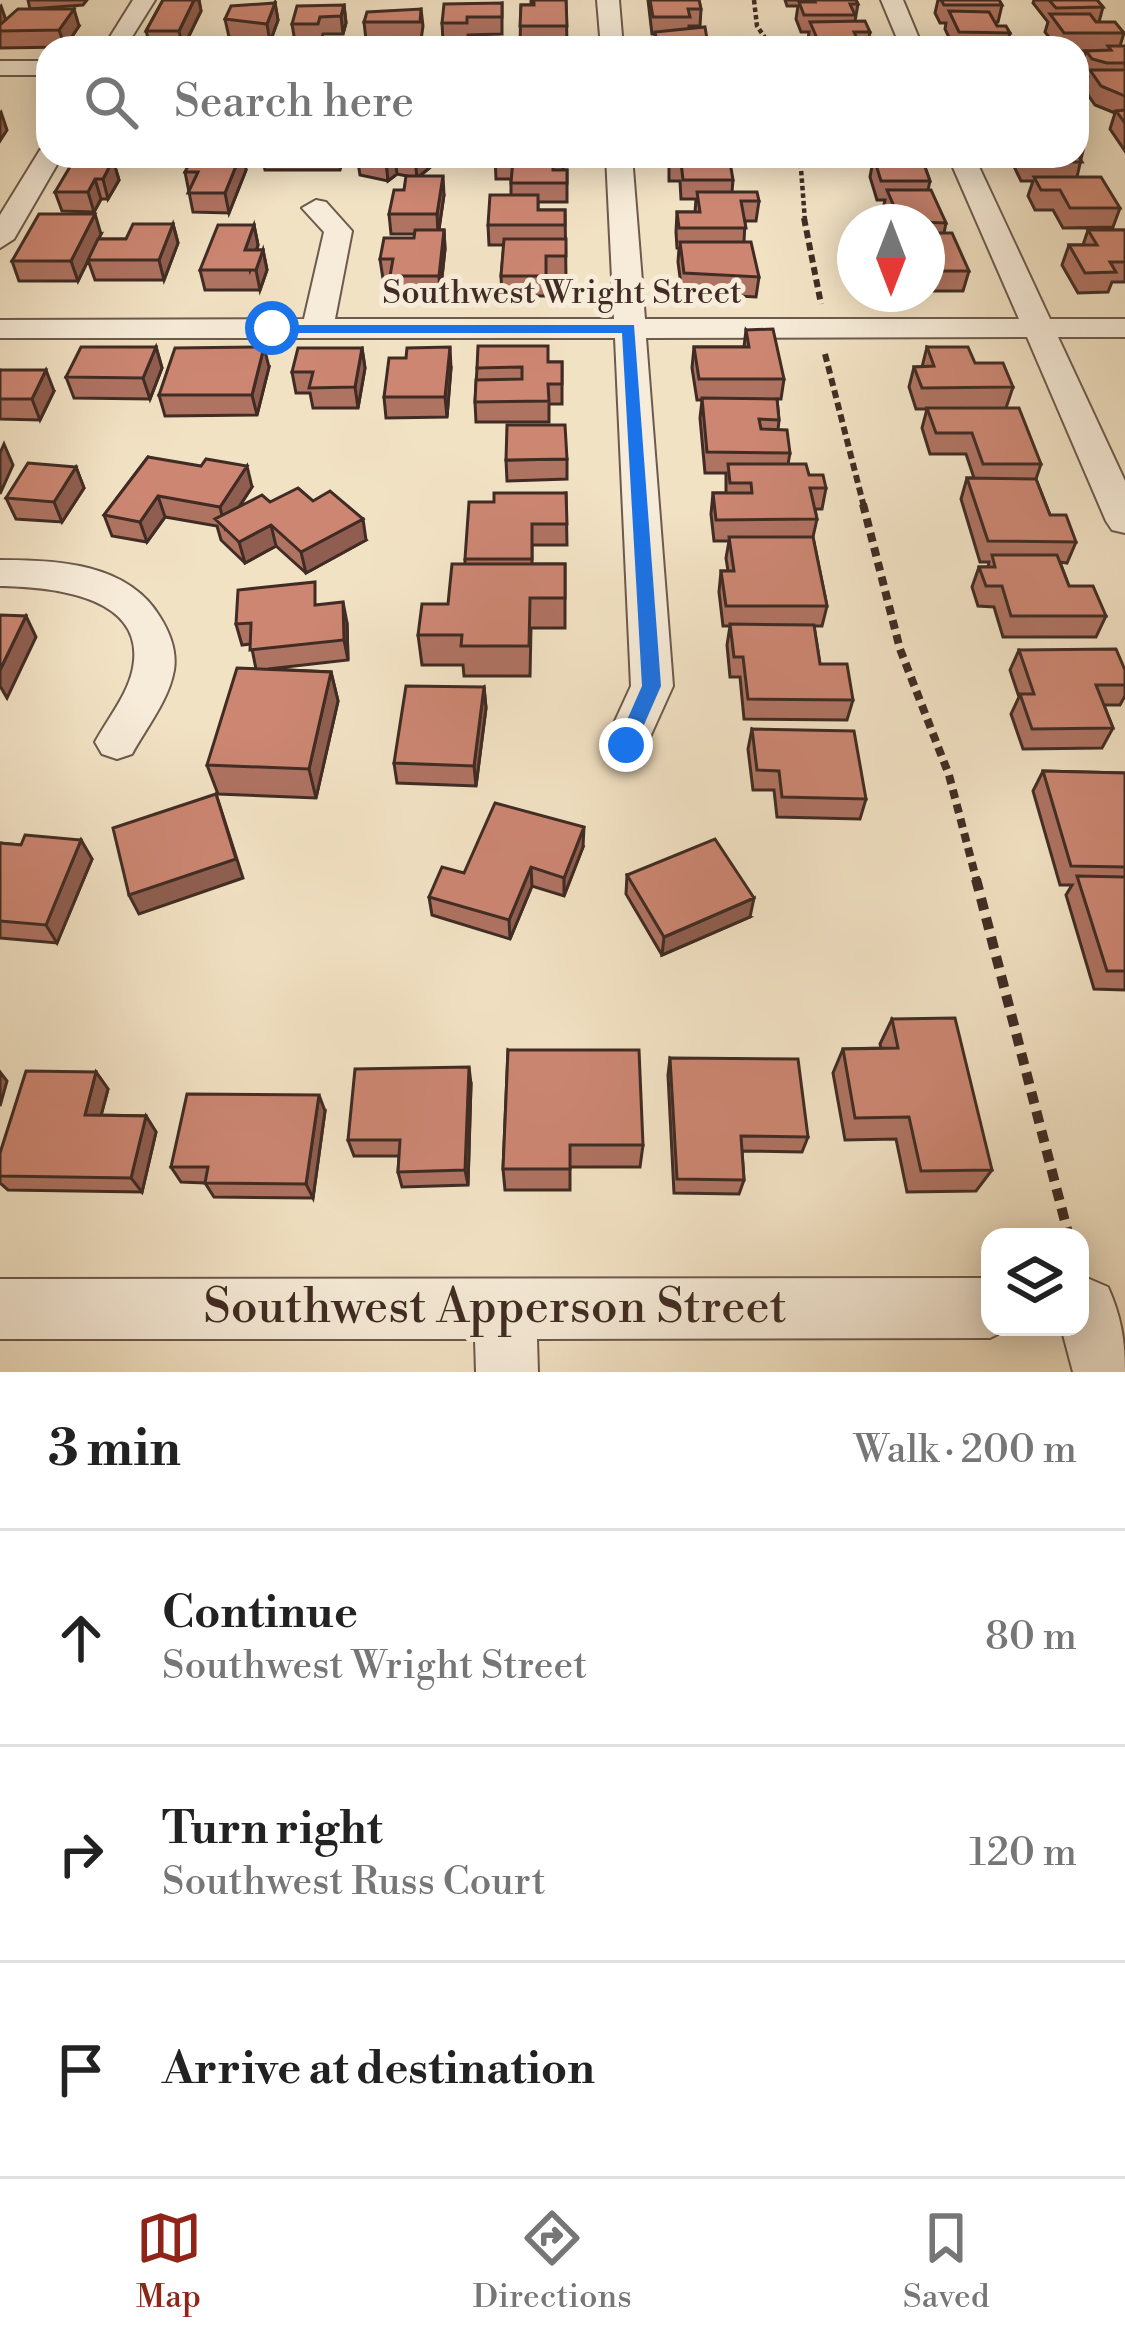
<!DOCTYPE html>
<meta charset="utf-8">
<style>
body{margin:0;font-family:"Libre Bodoni",serif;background:#f2f2f2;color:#222}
.controls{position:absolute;right:36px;bottom:36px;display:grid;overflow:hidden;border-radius:24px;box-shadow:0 6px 30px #0003}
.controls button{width:108px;height:108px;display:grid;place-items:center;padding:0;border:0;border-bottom:3px solid #e0e0e0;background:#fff;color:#222;font:60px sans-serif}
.compass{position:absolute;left:837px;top:204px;width:108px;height:108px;border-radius:50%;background:#fff;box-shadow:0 6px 30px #0003;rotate:180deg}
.stop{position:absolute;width:36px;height:36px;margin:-27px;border:9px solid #1a73e8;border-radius:50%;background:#fff}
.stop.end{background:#1a73e8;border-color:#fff;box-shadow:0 3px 12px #0008}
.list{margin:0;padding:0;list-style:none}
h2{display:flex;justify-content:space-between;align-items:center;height:156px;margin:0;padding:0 48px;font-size:51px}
h2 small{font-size:39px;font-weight:400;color:#767676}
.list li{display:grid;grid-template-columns:78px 1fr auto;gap:36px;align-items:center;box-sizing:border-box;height:216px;padding:0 48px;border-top:3px solid #e0e0e0}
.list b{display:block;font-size:45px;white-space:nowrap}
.list p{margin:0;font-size:39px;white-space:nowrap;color:#767676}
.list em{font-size:39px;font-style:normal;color:#767676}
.icon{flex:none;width:66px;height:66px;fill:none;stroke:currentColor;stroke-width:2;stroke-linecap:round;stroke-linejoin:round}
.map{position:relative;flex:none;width:1125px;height:1372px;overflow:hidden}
.search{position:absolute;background:#fff;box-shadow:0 6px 30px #0003;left:36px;right:36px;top:36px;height:132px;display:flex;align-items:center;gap:30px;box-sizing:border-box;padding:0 42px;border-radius:36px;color:#767676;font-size:45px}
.sheet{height:804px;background:#fff}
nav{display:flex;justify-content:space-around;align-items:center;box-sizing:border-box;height:168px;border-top:3px solid #e0e0e0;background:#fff;font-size:33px;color:#767676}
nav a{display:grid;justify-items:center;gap:6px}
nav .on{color:#8f2418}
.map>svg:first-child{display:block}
</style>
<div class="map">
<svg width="1125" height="1372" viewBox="0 0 1125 1372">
<rect width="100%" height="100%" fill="#f2e2c4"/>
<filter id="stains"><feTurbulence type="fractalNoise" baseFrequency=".00167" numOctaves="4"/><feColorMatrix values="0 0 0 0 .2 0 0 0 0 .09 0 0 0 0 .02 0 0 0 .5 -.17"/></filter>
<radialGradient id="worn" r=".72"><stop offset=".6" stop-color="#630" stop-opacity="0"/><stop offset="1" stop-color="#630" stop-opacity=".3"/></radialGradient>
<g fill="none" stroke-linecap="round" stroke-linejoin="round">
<defs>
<path id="minor" d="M133 0H155L125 48H103Z
M597 0H619L623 48H601Z
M881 0H903L923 48H901Z
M0 61H48V75H0Z
M48 148V156H62L14 239 0 248V215L40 150Z
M606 156H632L645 319H1019L948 156H974L1050 319H1125V337H1058L1125 481V533L1112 530 1106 521 1027 337 646 338 673 686 641 757 626 762 611 757 604 745 631 686 615 338H0V320L304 319 324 232 302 208 316 200 326 202 352 231 335 319H614Z
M0 560C57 560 128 563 160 617 170 633 177 651 174 670 169 700 146 728 132 754L117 759 102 754 95 742C107 720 124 699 131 676 154 596 53 587 0 586Z
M990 1278V1327H1012L990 1338 537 1339 538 1372H476L475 1339H0V1279Z
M1087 1278 1108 1287C1121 1316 1125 1340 1125 1372H1073L1061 1327H1080V1281Z"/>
</defs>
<!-- minor casing -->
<use href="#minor" stroke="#6c5a4c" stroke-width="4"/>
<!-- path-far3 -->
<path stroke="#402c24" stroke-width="4.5" stroke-dasharray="4.5 3" stroke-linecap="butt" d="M754 0 757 26 772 48
M800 156 805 221"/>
<!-- path-far2 -->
<path stroke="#402c24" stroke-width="6" stroke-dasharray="8 4.5" stroke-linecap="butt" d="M804 218 821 304
M825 354 864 507"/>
<!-- path-far1 -->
<path stroke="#402c24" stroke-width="8" stroke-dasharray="9 6" stroke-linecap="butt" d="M863 504 900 649 949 775 977 882"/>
<!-- path -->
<path stroke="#402c24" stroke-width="10" stroke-dasharray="12 8" stroke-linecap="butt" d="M976 879 1069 1237"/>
<!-- minor -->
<use href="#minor" fill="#f7ecd9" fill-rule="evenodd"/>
</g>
<!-- wall -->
<path fill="#af7362" stroke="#402c24" stroke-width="3" d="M28 0H87L83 5 30 9Z
M163 0H199L201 11 183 48H151L146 31Z
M531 0H566L567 44H520L521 5H534V2H531Z
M648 0H699L701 9 700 26H689V29L708 45V48H655V34H652Z
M785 0H856L858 4 855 21 870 32 867 48H811L808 40 809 32H801L796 19 798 6H787Z
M938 0H999L1002 5 998 22H995L997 26 1010 33 1008 40 1024 48H954L945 29 946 23H940L935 13Z
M1034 0H1097L1103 7 1099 22 1124 33 1120 46 1125 63V151L1110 129 1115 113 1095 105 1084 89 1088 77 1080 69 1086 51H1077V48H1057L1045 32 1048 22 1033 3Z
M275 3 278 20 270 42 229 37 225 19Z
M502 3V34L468 35V41H443L442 23Z
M344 5 346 23 343 34H323L321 41 295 42 292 24Z
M0 6 6 20 79 26 65 47 0 48Z
M421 9 423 26 421 40H366L364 22Z
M1077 137 1084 146 1077 177 1120 208 1113 227 1063 228 1053 210H1035L1028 196 1033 181H1021L1009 156H1077Z
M131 156H168L165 165H133Z
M205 156H244L246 170 229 213 193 212 185 172 203 160Z
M262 156H344L340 170H265Z
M357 156H433L434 164 420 176 444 195 439 230H444L445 249 440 296H392L390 279H383L380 259 414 238 415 234H391L389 214 404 190 407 176 397 174 388 181 360 175Z
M495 156H566V161H563V170H567V202H538V210H565L566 276H547L546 296H502L501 276 504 245H489L488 225 511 195V179H496Z
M666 156H728V159H719L733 180 732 192 759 201 756 221H745L744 242 759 277 756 297 682 293 678 262 679 248H677L676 232 677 212H695L696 199H681L680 181H669V159H666Z
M838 156H921L930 181 928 190 946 223 944 233 969 271 963 291H927V222H888L883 209 885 200H877L870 177 873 161H840Z
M113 160 119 180 108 199H101L94 212 62 211 55 192Z
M173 224 178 243 164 280H95L88 260 94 248 78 281H19L12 261 101 234 98 239H126Z
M254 225 258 245 257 250H263L267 270 260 290H205L200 270Z
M1088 230H1125V282H1112L1108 292 1078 293 1062 265 1069 245H1083Z
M746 330 784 379 781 399H777L779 420 778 430 790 453 788 464 826 488 822 509H815L817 519 813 537 827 606 822 626H814L820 664 853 700 847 720 744 719 740 677H730L727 645 730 626H723L719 592 721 571H728L726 558 729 541H714L711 514 713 493H726V473H705L700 418 702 400H697L692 368 694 347H744Z
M156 347 162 368 150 399 74 398 66 377Z
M927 347 1013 387 1006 408 1041 464 1036 479 1050 515 1076 542 1067 563 1060 562 1069 586 1106 616 1096 637H1003L994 607 978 606 972 587 979 567H988L989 562H980L961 499 967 478H974L966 454H930L922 428 927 409H916L909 387 914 367H922Z
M362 348 365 368 358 408H313L310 393H296L292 372Z
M548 362H562V404H549V422H476L475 402 477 368Z
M269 367 257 415 165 416 159 395Z
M451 368 447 417 386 418 384 397Z
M0 370 54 391 40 420 0 419Z
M148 457 252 487 239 507 270 502 313 501 366 540 306 573 276 546 245 563 221 540 217 526 165 517 147 542 112 536 104 515Z
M567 459V479L507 481 506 460Z
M76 467 84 488 62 522 16 519 6 498Z
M566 493 567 545H532V564H565V628H531L530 676H464L463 665H422L418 635 448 604 465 564V559L494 502Z
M320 605 347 623 348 660 268 669 331 672 338 701 316 798 218 794 207 765 256 669 251 644 242 645 236 624Z
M1019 650 1125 685V696L1120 705H1104L1113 728 1102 748 1023 749 1011 714 1019 697 1010 670Z
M484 687 486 708 476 786 397 783 394 763Z
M752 729 866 799 860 819 777 817 774 790H753L748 749Z
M1043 771 1125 773V990L1094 989 1066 895 1072 885H1060L1033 791Z
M81 840 92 859 57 943 0 938V843L21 845Z
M583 847 564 896 532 886 510 939 432 915 429 897 464 873Z
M627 875 750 917 662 955 626 894Z
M892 1019 992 1170 976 1191 907 1192 896 1139 845 1140 833 1073 843 1049 881 1048 880 1044Z
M508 1050 643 1145 640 1167H570V1190H505L503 1169Z
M670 1058 808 1137 802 1152 742 1151 744 1180 739 1194 674 1193 668 1075Z
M96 1072 108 1089 101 1115 146 1116 156 1132 142 1192 8 1190 0 1183V1153Z
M471 1084 468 1185 402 1187 398 1172 399 1156H354L348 1140Z
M325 1111 313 1198 214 1197 205 1183 181 1182 171 1167Z"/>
<!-- shaded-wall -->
<path fill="#8f5e50" stroke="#402c24" stroke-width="3" d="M194 0H199L201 11 183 48 179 31Z
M275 3 278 20 270 42 267 24Z
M344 5 346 23 343 34 341 16Z
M1 6 7 23 0 31V7Z
M74 9 79 26 65 47 59 30Z
M1 112 7 130 0 141V113Z
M240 156H244L246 170 229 213 225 193Z
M393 156H395L397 174 388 181 386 162Z
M419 156H433L434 164 417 178 415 159Z
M113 160 119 180 108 199 103 179Z
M443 176 444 195 438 234 437 214Z
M95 179 101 199 94 212 88 192Z
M95 214 101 234 78 281 71 261Z
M173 224 178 243 164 280 159 260Z
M254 225 258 245 250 270 245 250Z
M444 230 445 249 440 296 439 276Z
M263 250 267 270 260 290 256 270Z
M156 347 162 368 150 399 143 378Z
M264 347 269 367 257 415 252 395Z
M450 347 451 368 447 417 445 397Z
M362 348 365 368 358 408 355 387Z
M46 370 54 391 40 420 32 399Z
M4 444 13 465 0 494V453Z
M247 466 252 487 225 528 220 507Z
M76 467 84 488 62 522 54 502Z
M158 496 165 517 147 542 140 522Z
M363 519 366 540 306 573 301 552Z
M271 525 276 546 245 563 239 542Z
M343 602 347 623 348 660 344 640Z
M26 616 36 637 7 698 0 686V670Z
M331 672 338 701 316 798 309 769Z
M484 687 486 708 476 786 474 766Z
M216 794 243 878 139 914 129 895Z
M584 827 583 847 564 896V878Z
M81 840 92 859 57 943 46 925Z
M531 867 532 886 510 939 509 920Z
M754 898 750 917 662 955 664 937Z
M469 1067 471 1084 468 1185 465 1170Z
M0 1072 7 1081 0 1106Z
M96 1072 108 1089 97 1131 85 1115Z
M319 1095 325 1111 313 1198 306 1184Z
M146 1116 156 1132 142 1192 131 1178Z"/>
<!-- building -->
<path fill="#cc8672" stroke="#402c24" stroke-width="3" d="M163 0H194L179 31H146Z
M534 0H566L567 26H520L521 5H534Z
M650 0H699L701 9H688L690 17H653Z
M814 0H856L858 4H850L855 15H804L799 2H815Z
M941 0H999L1002 5H944Z
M1049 0H1097L1103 7 1056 8Z
M275 3 267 24 225 19 231 6Z
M502 3V17H467V23H442L444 4Z
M344 5 341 16 320 17 318 24H292L297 6Z
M18 9H74L59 30 0 31V25Z
M421 9 420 22H364L367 12Z
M949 11 989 12 997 26H1006L1010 33 959 32Z
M1050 14H1090L1096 22H1115L1124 33H1064Z
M865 21 870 32H854L859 43H819L810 22Z
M705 27 708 45H699L700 48H665L664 43H657L655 32Z
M959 39 1019 40 1024 48H963Z
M1108 46H1125V63H1107L1092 59 1086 51 1111 50Z
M1090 70H1125V96L1101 86Z
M1125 110V123L1116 111Z
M1077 154 1082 162H1026L1023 156H1077Z
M205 156H240L225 193H188L198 172H185L191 160H203Z
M360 156H393L386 162Z
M495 156H563V161H553V170H567V183H511L513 159H495Z
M670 156H719L720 161 730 162 733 180H683L681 162 671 161Z
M889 156H921L930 181H881L874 158H890Z
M74 160H113L103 179H95L88 192H55Z
M406 176H443L437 214H389L394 190H404Z
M1034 177H1101L1120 208H1070L1060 190H1041Z
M887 190H931L946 223 915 222 910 211H896Z
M697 192H757L759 201H741L746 228H679L677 212H700Z
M490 195H538V210H565V225H488Z
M39 214H95L71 261H12Z
M133 224H173L159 260H88L98 239H126Z
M218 225H254L245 250H263L256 270H200Z
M415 230H444L439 276H390L393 259H380L384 238H414Z
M1088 230H1125V262H1110L1116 272 1085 273 1069 245H1097Z
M927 233H952L969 271H927Z
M504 239H566V256H546V276H501Z
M680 242H751L759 277 684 273Z
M773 329 784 379H699L694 347H749L746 330Z
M478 346H548V362H562V384H548L549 401 475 402 476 380 522 379V367L477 368Z
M81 347H156L143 378 66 377Z
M264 347 252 395H159L175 348Z
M450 347 445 397H384L389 358H406L407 348Z
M927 347H968L975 363H1003L1013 387 922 388 914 367 934 366Z
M298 348H362L355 387 309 388 313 372H292Z
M0 370H46L32 399H0Z
M702 398 777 399 779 420 759 419 761 429 787 430 790 453 707 452Z
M927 408H1019L1041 464H983L972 433H936Z
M507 425H565L567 459 506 460Z
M148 457 201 466 206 459 247 466 220 507 158 496 140 522 104 515Z
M28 463 76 467 54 502 6 498Z
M728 464H806L809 475H823L826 488H810L817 519 716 520 713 493H752L751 483H730Z
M967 478 1036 479 1050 515H1066L1076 542 988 541Z
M298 488 313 501 330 491 363 519 301 552 271 525 239 542 215 519 262 495 270 502Z
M494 493H566L567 524H532V559H465L469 502H494Z
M729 537H813L827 606H726L721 571H734Z
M992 555H1057L1069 586H1093L1106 616H1011L1002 586H986L979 567H995Z
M452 564H565V598H530L529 646H461L462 635H418L422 604H448Z
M315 582V605L343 602 344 640 250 650 251 623 236 624 238 590Z
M0 615 26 616 0 670Z
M730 624 814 625 820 664H847L853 700 748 699 743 657H734Z
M1116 649 1125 670V685H1096L1113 728 1032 729 1020 694H1034L1019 650Z
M237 668 331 672 309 769 207 765Z
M406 686 484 687 474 766 394 763Z
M752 729 854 731 866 799 782 797 779 771 757 770Z
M1043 771 1125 773V867L1071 866Z
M216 794 236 859 129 895 113 828Z
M495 803 584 827 564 878 531 867 509 920 429 897 442 867 464 873Z
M25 835 81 840 46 925 0 921V843L21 845Z
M715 839 754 898 664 937 627 875Z
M1077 876 1125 877V971H1107Z
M955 1018 992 1170 921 1171 909 1117 855 1118 843 1049 898 1048 892 1019Z
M508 1050H639L643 1145H570V1169H503Z
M670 1058 798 1059 808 1137 741 1136 744 1180 677 1179Z
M469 1067 465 1170 398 1172 400 1140H348L355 1069Z
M26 1071 96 1072 85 1115 146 1116 131 1178 0 1176V1153Z
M187 1094 319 1095 306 1184 205 1183 208 1167H171Z"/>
<!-- route -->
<path fill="#1a73e8" d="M266 325H634L661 686 633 750H619L616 745 642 686 622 333H272Z"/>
<g text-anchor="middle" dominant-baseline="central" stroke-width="10" stroke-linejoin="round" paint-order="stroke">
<!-- far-street labels -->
<g font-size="33" fill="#402c24" stroke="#f7ecd9">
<text x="562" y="293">Southwest Wright Street</text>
</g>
<!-- near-street labels -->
<g font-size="48" fill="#402c24" stroke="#f7ecd9">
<text x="495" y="1308">Southwest Apperson Street</text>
</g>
</g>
<rect width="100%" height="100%" filter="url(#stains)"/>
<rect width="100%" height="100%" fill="url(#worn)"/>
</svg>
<div class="controls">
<button><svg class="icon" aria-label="layers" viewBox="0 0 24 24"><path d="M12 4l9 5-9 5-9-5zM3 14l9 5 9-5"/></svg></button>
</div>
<svg class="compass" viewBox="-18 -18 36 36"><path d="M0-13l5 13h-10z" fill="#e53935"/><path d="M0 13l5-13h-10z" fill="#767676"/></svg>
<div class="stop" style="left:272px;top:328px"></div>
<div class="stop end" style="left:626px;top:745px"></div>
<div class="search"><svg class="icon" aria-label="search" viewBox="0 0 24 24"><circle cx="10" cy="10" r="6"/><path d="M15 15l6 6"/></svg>Search here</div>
</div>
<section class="sheet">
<h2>3 min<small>Walk · 200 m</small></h2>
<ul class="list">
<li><svg class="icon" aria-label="ahead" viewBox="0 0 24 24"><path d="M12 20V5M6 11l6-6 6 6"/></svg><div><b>Continue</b><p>Southwest Wright Street</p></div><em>80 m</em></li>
<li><svg class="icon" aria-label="right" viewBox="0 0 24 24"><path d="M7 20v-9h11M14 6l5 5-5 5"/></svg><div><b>Turn right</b><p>Southwest Russ Court</p></div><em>120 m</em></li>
<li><svg class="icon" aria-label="arrive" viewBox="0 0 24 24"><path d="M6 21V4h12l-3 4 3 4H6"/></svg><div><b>Arrive at destination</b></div></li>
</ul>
</section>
<nav>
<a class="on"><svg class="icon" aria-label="map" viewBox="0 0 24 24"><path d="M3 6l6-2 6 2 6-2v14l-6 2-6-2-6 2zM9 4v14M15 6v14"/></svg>Map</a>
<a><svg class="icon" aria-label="directions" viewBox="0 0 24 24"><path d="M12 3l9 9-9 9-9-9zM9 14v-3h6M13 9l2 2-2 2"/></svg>Directions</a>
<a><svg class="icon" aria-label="saved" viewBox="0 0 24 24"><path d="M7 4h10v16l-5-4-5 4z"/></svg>Saved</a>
</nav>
